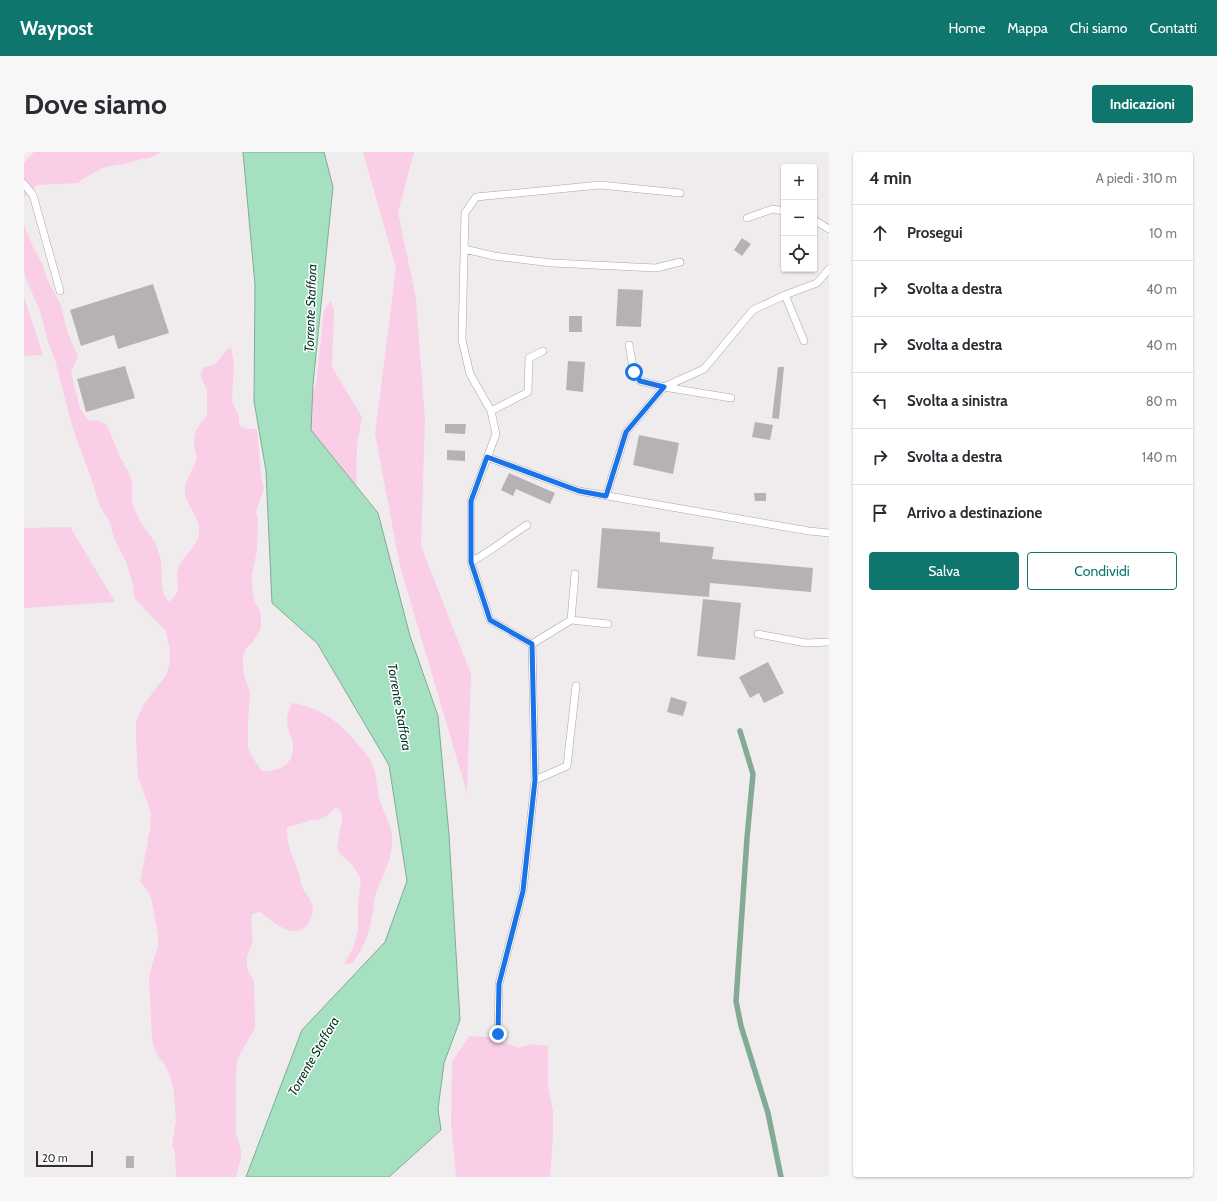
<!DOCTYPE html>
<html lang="it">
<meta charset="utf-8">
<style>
body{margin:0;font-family:Cabin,sans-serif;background:#f7f7f7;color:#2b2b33}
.controls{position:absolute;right:12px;top:12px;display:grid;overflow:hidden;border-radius:4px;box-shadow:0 1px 3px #0004}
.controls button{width:36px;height:36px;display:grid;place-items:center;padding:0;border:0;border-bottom:1px solid #e1e1e2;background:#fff;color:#2b2b33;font:20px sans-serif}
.scale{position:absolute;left:12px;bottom:10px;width:57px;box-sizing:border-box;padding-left:4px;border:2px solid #312f30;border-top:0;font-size:11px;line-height:14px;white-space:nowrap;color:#312f30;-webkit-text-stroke:3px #fff;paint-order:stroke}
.stop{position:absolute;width:12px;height:12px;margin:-9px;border:3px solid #1a73e8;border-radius:50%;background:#fff}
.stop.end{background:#1a73e8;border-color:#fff;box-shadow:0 1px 4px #0008}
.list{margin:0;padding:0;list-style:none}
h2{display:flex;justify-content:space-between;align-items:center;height:52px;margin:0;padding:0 16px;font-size:17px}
h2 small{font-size:13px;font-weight:400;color:#7c7c81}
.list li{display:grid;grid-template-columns:26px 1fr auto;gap:12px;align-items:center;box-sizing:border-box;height:56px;padding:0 16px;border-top:1px solid #e1e1e2}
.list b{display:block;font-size:15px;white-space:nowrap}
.list em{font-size:13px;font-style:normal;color:#7c7c81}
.actions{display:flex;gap:8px;padding:12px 16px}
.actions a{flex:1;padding:9px 0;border:1px solid #0f766e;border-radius:4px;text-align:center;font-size:14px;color:#0f766e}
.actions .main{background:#0f766e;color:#fff}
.icon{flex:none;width:22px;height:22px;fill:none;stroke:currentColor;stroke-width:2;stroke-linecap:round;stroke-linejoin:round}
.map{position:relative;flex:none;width:805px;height:1025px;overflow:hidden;border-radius:4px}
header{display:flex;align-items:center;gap:24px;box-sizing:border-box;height:56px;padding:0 20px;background:#0f766e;color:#fff}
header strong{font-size:19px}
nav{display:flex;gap:22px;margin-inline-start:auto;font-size:14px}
.intro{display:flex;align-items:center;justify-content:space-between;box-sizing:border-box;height:96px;padding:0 24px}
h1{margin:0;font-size:28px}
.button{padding:10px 18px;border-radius:4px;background:#0f766e;color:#fff;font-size:14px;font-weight:700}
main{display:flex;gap:24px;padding:0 24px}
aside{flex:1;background:#fff;border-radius:4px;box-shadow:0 1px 3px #0004}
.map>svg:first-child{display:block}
</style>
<header>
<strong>Waypost</strong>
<nav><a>Home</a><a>Mappa</a><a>Chi siamo</a><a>Contatti</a></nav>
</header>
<div class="intro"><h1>Dove siamo</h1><a class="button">Indicazioni</a></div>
<main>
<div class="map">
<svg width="805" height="1025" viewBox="0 0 805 1025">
<rect width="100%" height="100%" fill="#f0ecee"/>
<!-- green -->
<path fill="#facee6" d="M10 0H136L135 2 128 5 113 8 105 11 81 15 60 26 54 31 13 33 0 46V11Z
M339 0H390L374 60 392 147 401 268 397 394 447 522 443 641 376 414 351 282 372 116Z
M0 73 9 95 18 111 24 129 37 153 43 179 54 205 47 220 56 256 64 268 75 269 83 273 96 305 105 321 108 330V350L111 359 119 374 131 390 137 408 138 434 140 443 145 450C161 436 150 431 154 417 158 404 175 394 175 380 176 365 161 351 161 340 161 328 167 321 171 311 174 305 171 300 170 293 169 281 175 272 183 264V238L176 223 180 215C197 213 194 204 207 195L210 213 208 249 215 265V273L223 277H233L237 324 240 336 232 360 234 369 233 398 228 424V433L229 442 231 451 236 458 237 468V477L228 491 222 496 219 505V514L220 523 226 540 224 569V596L228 605 238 619C261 620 274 608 267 584 265 579 263 575 263 569 263 562 265 557 268 551 298 555 319 573 337 596 342 602 347 607 349 614 353 625 353 638 356 649 361 665 370 675 368 692 367 712 356 726 351 744 349 751 350 758 348 765 345 781 339 799 328 811L320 812 329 796 334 778V752L337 727 328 712 316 702 313 695 318 669V661L313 655 301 665 294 668H286L279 671 263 675C262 691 269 705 274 719 276 725 276 731 279 737 282 742 287 747 288 753 290 760 288 764 285 770 271 792 250 769 236 760L228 762 227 770 229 789 223 804V813L225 821 230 828 231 876 214 906 212 921V981L217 999V1006L212 1025H152L151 1001 148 993 152 969 150 940 146 923 141 913 134 904 129 893 128 886 125 825 128 813 134 795V783L127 746 121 735 116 730 126 677 127 661 114 625 112 587V569L120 552 142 523 146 510V499L142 479 110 446 109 434 103 412 90 386 85 369 76 354 67 326 49 277 31 208 24 190 16 159 2 127 0 119Z
M0 145 19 203 0 204Z
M307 149 310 159 308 215 338 265 333 293 332 341 286 339 283 250 292 233 300 158Z
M46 375 91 450 0 456V376Z
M445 884 464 885 495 896 507 892 524 894V934L529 959V985L526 1025H432L427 972 428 910Z"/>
<!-- water -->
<path fill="#a5e0c0" stroke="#82ab95" d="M219 0H300L309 35 289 232 287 278 354 361 386 484 414 564 425 682 436 868 420 911 414 957 417 978 365 1025H222L278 878 361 790 383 729 365 613 293 491 248 451 242 319 230 249 231 133Z"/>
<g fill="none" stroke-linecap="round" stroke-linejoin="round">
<!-- stream -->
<path stroke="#82ab95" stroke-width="5.5" d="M716 579 729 622 723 686 712 849 717 874 744 961 757 1025"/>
</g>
<!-- building -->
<path fill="#b6b2b4" d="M718 86 727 92 718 104 710 98Z
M129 132 145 181 94 197 90 183 57 194 46 158Z
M594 137 619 138 617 175 592 174Z
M545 164H558V180H545Z
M544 209 561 210 559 240 542 238Z
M101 214 111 246 62 260 53 227Z
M754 215H760L755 267 748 266Z
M731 270 749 273 746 288 728 285Z
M421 272H442L441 282 421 281Z
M615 283 655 291 649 322 609 313Z
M423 298 441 299V309L423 308Z
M485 321 531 341 526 352 492 337 489 344 477 338Z
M730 341H742V349H731Z
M578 376 636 380V390L690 395 688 407 789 416 787 440 686 431 685 445 573 436Z
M679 447 717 451 711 508 673 504Z
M744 510 760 541 740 551 735 541 726 546 715 525Z
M647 545 663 550 659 564 643 560Z
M102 1004H110V1016H102Z"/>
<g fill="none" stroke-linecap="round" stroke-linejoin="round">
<defs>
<path id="lane" d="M0 32 9 43 36 139
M723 66 749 57 760 59
M790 68 805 77
M440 97 470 104 528 111 632 116 656 110
M761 143 780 189
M605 193 610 220 616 229 640 235 680 217 729 158 761 143 793 131 805 117
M467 259 504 240 505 206 519 199
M463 305 555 339 785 379 805 381
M582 344 602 280 640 235 707 246
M447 410C467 399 484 385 503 373
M547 468 584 472
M734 482 782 491 805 490
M508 492 547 468 551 422
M511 628 543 614 552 534
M474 882 475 832 499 739 511 628 508 492 466 468 447 410V349L472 282 467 259 446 222 438 188 441 61 452 45 576 33 656 41"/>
</defs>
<!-- lane casing -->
<use href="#lane" stroke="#a9a5a7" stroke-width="8"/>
<!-- lane -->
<use href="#lane" stroke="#fff" stroke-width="7"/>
</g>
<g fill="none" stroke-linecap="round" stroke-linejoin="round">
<!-- route -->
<path stroke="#1a73e8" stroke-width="5" d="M474 882 475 832 499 739 511 628 508 492 466 468 447 410V349L463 305 555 339 582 344 602 280 640 235 616 229 610 220"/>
</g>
<g text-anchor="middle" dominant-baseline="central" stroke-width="3" stroke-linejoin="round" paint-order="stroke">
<!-- water labels -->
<g font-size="13" font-style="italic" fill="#013420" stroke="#fff">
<text transform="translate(286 156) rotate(-88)">Torrente Staffora</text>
<text transform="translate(376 555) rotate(80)">Torrente Staffora</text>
<text transform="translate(289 904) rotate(-60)">Torrente Staffora</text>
</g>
</g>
</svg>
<div class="controls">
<button>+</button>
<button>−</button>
<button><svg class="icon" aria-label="locate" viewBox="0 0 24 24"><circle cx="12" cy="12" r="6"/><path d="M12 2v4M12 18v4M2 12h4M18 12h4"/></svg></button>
</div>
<div class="scale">20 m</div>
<div class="stop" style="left:610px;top:220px"></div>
<div class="stop end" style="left:474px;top:882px"></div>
</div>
<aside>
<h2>4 min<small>A piedi · 310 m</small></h2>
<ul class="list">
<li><svg class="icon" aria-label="ahead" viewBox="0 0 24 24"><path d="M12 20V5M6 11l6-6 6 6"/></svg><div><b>Prosegui</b></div><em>10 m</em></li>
<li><svg class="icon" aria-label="right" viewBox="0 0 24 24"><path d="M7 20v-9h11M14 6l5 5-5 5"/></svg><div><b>Svolta a destra</b></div><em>40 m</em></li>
<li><svg class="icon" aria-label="right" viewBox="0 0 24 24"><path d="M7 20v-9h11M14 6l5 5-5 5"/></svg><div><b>Svolta a destra</b></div><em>40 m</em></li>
<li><svg class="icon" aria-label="left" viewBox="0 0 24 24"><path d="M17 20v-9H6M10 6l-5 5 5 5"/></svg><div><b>Svolta a sinistra</b></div><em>80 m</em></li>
<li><svg class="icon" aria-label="right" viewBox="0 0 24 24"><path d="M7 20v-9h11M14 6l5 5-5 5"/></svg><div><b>Svolta a destra</b></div><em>140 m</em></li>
<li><svg class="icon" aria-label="arrive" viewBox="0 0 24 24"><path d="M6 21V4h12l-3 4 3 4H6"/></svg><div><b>Arrivo a destinazione</b></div></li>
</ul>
<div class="actions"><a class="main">Salva</a><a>Condividi</a></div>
</aside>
</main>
